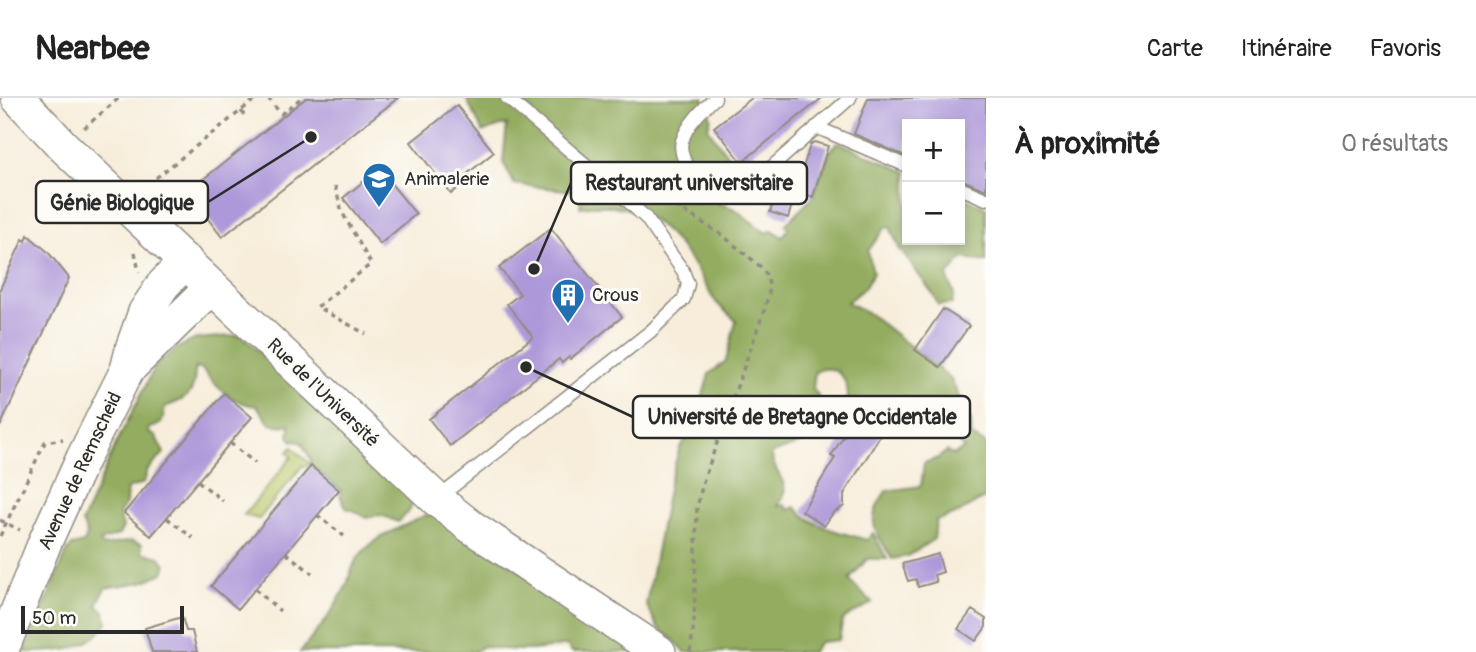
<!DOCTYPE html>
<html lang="fr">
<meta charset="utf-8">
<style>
body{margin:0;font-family:Pangolin,sans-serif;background:#f6f6f6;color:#222}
.controls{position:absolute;right:21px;top:21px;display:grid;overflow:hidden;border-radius:0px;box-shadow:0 4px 10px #0003}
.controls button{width:63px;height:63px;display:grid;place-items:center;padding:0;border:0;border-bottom:2px solid #e0e0e0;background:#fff;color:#222;font:35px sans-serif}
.scale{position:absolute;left:21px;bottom:18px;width:163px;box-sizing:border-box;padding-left:7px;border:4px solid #2b2b2b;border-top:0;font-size:19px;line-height:24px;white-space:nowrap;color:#2b2b2b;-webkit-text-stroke:5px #fdfcf7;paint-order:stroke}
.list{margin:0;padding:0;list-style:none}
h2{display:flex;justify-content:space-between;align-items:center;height:91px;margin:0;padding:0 28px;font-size:30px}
h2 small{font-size:23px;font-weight:400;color:#767676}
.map{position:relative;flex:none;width:986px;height:554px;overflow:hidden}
header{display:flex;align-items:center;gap:42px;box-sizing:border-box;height:98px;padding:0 35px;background:#fff;border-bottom:2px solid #e0e0e0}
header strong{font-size:33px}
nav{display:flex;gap:38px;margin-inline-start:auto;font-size:24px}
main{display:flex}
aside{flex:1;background:#fff}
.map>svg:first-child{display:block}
</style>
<header>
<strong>Nearbee</strong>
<nav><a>Carte</a><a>Itinéraire</a><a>Favoris</a></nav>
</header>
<main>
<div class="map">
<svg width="986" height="554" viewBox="0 0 986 554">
<rect width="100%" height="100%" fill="#fdfcf7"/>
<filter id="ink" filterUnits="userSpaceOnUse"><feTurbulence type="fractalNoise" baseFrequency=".0143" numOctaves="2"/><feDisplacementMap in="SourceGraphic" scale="14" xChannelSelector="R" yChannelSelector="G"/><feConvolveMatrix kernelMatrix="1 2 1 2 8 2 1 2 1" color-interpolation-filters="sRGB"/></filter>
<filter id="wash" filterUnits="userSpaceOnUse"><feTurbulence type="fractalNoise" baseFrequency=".00686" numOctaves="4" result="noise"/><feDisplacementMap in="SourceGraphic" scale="28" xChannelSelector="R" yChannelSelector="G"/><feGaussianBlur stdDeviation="1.57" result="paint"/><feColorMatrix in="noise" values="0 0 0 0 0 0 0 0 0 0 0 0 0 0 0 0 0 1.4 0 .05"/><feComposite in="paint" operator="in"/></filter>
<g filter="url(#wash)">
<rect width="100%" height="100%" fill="#f7edda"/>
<!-- green -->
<path fill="#bac86a" stroke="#727a4a" stroke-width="2" d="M292 349 309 365 306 369 303 367 259 421 244 417 292 359 288 354Z"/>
<!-- forest -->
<path fill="#93ac5e" stroke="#5f6c44" stroke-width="2" d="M466 0H703L711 19 708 30 735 68 722 77 725 92 718 105 735 111 766 135 773 132 782 139 789 130 785 127 813 99 830 53 838 44 907 74V142H960V98L986 110V164L963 160 947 178 954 196 952 206 938 207 933 196 899 150 890 129 885 130 868 153 873 175 865 189 847 204 871 217 950 280 971 323 972 338 986 346V399L958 415 936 423 934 441 908 458 892 461C875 431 864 425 886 393L921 388 924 365 938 360 947 353 953 357 964 351 952 337 926 318 931 305 899 298 886 317 876 322 864 306H852L847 303C851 283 836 263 815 274L813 291 817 296 825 318C817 344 795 348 772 355 771 377 796 384 778 408L785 407 788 412 795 409C813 430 841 434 867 442L873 435 887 461H867L849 482 872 505 843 521 839 542 820 544 812 554H685L673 541 658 530 646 506 669 386 680 349 693 333 709 276 726 263 736 223C730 217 722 211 716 204 706 191 700 175 690 162 659 118 633 103 580 109L581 94 514 86 503 63 507 26 483 34Z
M241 237 415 397 410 412 398 424C384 419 381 414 367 420L351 411H347L340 398 341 392 310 367 311 362 301 344 293 343 289 338 290 326 281 328 270 326 257 308C233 306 216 289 202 271L195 270C195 298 189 299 165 309 163 322 163 328 149 330L148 334 156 339 164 355 147 373 144 385 127 391 126 406 119 416 123 429 119 437 100 443 103 448 131 443 142 446V454L159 459 166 466 163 475 143 484 105 490 97 507 104 513 107 524C89 554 58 554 25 554L67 453 72 448 84 445 87 437 82 424 117 344 156 267 177 250 196 241Z
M425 417 437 418 643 554H572L567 547C539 553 511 554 483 548L474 554H300C318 533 335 512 347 486 350 478 352 468 357 461 371 439 404 429 425 417Z"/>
<g id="blocks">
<!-- building -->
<path fill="#ad99d9" d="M306 0H398L222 139 187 94Z
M752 0H822L742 64 714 29Z
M868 0H986V92L960 81V26H907V59L854 36Z
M457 8 494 54 461 81 464 85 451 96 411 44Z
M814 44 828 48 813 99 796 94 788 120 770 114 780 85 797 90 796 93 810 47Z
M379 71 416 116 380 146 343 100Z
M551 130 622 219 570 261 569 259 562 265 559 261 450 348 429 321 533 239 507 206 520 196 499 170Z
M28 137 48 154 69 180 0 329V191L23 141 26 143Z
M943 211 969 228 940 269 915 252Z
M224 295 252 319 151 438 124 415Z
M860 313 885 330 844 396V408L833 415 824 428 802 413 835 360 831 358Z
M311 368 339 392 238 511 211 488Z
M938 456 943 474 934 477 936 484 918 489 916 481 908 483 902 466Z
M972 512 986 521V529L976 543 958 531Z
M182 519 186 533H192L197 554H152L145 530Z"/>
</g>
</g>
<g filter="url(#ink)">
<use href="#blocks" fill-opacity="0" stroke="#918c82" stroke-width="2"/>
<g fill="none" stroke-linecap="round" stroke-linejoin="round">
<defs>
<path id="lane" d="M715 0C703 11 687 26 682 43 676 63 705 96 725 98 735 99 742 93 750 88L850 0
M816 29 907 68
M960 90 986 101
M438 400 651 233 684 201 688 186 683 173 646 120 616 92 507 0"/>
<path id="secondary" d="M18 0 63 48 436 401 470 428 659 554
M131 268 212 189
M1 554 45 444 83 360 127 272 133 248 145 214 163 187 186 163"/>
</defs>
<!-- lane casing -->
<use href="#lane" stroke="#918c82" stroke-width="15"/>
<!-- secondary casing -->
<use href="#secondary" stroke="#918c82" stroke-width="36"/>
<!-- path -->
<path stroke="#918c82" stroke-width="3.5" stroke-dasharray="5 5" stroke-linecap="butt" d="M268 0 281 16 301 0
M241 13 247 21
M84 30 119 0
M625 76 722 137 761 169 767 178 770 190 765 210 703 384 697 410 694 526 690 554
M164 88 157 79 257 0
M335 88 342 114 371 166 317 209 366 236
M135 154 139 174
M230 345 255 365
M198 383 223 403
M317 417 344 438
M167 420 193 440
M0 422 20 432
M0 438 45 344 63 341
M286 455 312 475
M255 491 280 513"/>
<!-- lane -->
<use href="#lane" stroke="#fff" stroke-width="12"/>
<!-- secondary -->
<use href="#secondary" stroke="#fff" stroke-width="33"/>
</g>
</g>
<!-- icons -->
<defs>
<symbol id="university-pin" viewBox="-11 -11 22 30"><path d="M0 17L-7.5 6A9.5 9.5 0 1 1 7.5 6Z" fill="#1f6fb2" stroke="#fdfcf7"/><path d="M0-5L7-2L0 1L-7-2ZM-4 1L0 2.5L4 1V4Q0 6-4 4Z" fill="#fff"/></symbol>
<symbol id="building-pin" viewBox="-11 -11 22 30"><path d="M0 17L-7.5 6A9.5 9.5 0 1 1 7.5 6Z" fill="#1f6fb2" stroke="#fdfcf7"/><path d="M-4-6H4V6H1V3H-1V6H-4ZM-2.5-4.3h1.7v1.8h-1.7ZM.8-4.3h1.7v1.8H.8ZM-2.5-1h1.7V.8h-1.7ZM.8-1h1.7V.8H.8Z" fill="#fff"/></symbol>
</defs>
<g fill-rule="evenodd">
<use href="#university-pin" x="360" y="62" width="38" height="52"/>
<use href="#building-pin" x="549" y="178" width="38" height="52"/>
</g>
<g text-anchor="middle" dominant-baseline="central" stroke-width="6" stroke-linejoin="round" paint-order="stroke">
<!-- poi labels -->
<g font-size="19" fill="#2b2b2b" stroke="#fdfcf7" text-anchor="start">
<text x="404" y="81">Animalerie</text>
<text x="592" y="197">Crous</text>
</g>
<!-- street labels -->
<g font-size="19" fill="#2b2b2b" stroke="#fdfcf7">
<text transform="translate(323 295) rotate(44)">Rue de l'Université</text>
<text transform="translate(80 373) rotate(-65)">Avenue de Remscheid</text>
</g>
</g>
<!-- callouts -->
<path fill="none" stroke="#2b2b2b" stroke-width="2.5" d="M534 171L571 85M311 39L208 104M526 269L633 319"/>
<g fill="#2b2b2b" stroke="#fdfcf7" stroke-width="2.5">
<circle cx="534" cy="171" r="7"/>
<circle cx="311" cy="39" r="7"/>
<circle cx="526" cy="269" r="7"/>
</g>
<g fill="#fdfcf7" stroke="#2b2b2b" stroke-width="2.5">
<rect x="571" y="64" width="236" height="42" rx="7"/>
<rect x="36" y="83" width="172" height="42" rx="7"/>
<rect x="633" y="298" width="337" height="42" rx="7"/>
</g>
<g font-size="21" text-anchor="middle" font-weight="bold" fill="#2b2b2b">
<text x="689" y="92">Restaurant universitaire</text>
<text x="122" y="112">Génie Biologique</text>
<text x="802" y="326">Université de Bretagne Occidentale</text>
</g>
</svg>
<div class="controls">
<button>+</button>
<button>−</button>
</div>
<div class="scale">50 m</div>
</div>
<aside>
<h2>À proximité<small>0 résultats</small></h2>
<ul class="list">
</ul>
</aside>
</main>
